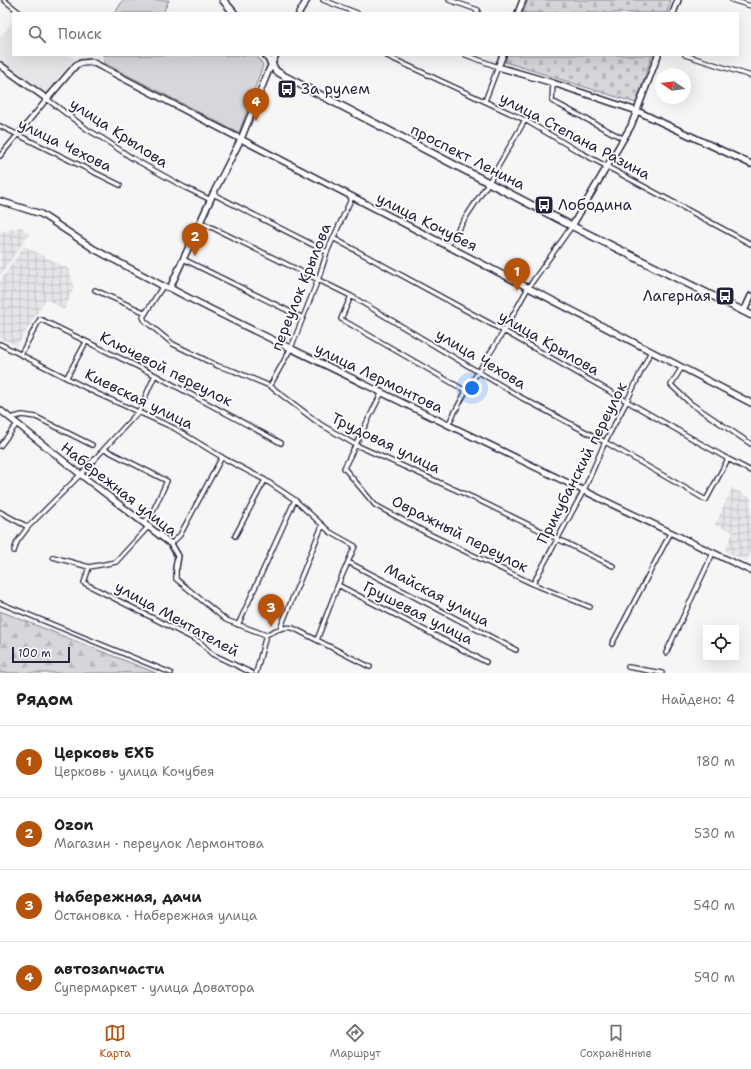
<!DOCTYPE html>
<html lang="ru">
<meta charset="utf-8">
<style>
body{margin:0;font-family:"Shantell Sans",sans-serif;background:#f2f2f2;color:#202124}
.controls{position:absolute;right:12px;bottom:12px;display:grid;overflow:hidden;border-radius:0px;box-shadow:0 4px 16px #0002}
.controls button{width:36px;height:36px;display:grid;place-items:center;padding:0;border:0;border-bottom:1px solid #e0e0e0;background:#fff;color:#202124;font:20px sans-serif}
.compass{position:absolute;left:655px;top:68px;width:36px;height:36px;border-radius:50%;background:#fff;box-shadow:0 4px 16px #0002;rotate:283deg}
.scale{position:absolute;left:12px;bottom:10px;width:58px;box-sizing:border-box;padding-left:4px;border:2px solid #22223b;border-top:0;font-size:11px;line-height:14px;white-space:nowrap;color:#22223b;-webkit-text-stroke:3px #fff;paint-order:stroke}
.you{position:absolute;left:472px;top:388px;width:14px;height:14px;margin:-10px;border:3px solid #fff;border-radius:50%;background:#1a73e8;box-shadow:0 0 0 6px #1a73e833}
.badge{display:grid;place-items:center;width:26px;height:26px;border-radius:50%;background:#b45309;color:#fff;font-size:13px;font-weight:700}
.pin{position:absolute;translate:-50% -33px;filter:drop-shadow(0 1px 2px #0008)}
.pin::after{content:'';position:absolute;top:21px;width:14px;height:12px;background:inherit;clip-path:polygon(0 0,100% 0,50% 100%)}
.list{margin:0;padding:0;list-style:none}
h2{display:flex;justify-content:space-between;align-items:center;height:52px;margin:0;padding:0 16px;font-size:17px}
h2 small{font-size:13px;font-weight:400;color:#757577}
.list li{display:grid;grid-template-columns:26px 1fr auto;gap:12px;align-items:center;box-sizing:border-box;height:72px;padding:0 16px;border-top:1px solid #e0e0e0}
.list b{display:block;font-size:15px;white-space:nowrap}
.list p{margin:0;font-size:13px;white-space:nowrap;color:#757577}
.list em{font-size:13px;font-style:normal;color:#757577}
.icon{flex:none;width:22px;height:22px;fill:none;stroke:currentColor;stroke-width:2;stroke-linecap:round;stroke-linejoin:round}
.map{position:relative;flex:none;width:751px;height:673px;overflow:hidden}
.search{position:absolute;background:#fff;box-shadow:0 4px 16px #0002;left:12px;right:12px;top:12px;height:44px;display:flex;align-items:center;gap:10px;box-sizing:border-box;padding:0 14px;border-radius:0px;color:#757577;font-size:15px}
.sheet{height:340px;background:#fff}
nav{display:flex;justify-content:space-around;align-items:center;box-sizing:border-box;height:56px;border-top:1px solid #e0e0e0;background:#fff;font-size:11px;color:#757577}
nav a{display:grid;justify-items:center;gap:2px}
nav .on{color:#b45309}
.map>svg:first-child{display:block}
</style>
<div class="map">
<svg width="751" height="673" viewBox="0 0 751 673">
<defs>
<pattern id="industrial-grid" width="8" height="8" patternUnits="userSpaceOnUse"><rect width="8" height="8" fill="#e6e6e9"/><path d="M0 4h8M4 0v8" fill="none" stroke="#c5c5c9"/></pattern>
<pattern id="forest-firs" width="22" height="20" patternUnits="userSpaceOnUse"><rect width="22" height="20" fill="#d7d7db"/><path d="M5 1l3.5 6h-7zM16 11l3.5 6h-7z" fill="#b8b8bd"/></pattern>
<pattern id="cemetery-stones" width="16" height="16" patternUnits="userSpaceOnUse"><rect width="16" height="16" fill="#d7d7db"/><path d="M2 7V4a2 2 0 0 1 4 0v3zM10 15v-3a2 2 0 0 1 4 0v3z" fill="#b8b8bd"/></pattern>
</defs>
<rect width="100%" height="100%" fill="#f6f6f7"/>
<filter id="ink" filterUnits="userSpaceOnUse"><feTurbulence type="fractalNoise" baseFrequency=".025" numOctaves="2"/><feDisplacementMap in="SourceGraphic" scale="8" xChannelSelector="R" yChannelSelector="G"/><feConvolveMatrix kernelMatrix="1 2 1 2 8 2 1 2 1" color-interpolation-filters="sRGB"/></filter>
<g filter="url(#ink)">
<!-- built -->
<path fill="#e6e6e9" d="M13 21V55H70L74 59 45 96 0 61V36H1Z"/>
<!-- industrial -->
<path fill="url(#industrial-grid)" d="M22 227 29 234 0 276V232Z
M24 246 69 269 74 287 64 310 46 299 17 346 0 338V281Z
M732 488 751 498V552L746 561 725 551 733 532 715 525Z"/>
<!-- forest -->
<path fill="url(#forest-firs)" stroke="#7c7c8b" d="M0 611 151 671 156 673H0Z"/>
<!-- cemetery -->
<path fill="url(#cemetery-stones)" stroke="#7c7c8b" d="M528 0H671L667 13H523Z
M507 55H652L636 103 505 62Z"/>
<!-- park -->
<path fill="#d7d7db" stroke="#7c7c8b" d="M123 0H169L163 13H115Z
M103 55H256L263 65 239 133 104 63Z"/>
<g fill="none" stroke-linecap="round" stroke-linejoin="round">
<defs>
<path id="street" d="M4 0 19 12
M323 0 357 13
M449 0 478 10 477 13
M732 0 751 6
M385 55 525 120 576 150 751 244
M466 55 498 67 485 101
M685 55 751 76
M553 83 552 101 624 139
M0 126 120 185
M0 156 47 99 88 130 102 138 132 158 184 187 211 200
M213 194 327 252
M201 222 351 296 522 398 605 442 706 500 728 459
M333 238 504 331 728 459 751 471
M447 246 489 182 525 120
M183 259 303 318
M163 286 143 317 145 321 173 344 218 366 234 371 270 386 320 424 356 445 476 499 613 566
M95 290 146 313
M351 296 341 319 466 391
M0 344 98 394 174 428 225 459 265 480 295 500 330 532 355 546 338 585 317 640
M21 354 40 319 155 375 281 443
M682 367 671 385 690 403 751 444
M67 377 86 342
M270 386 291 348 319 277 327 252 352 197
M382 392 344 468 375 505 427 533 533 584 590 607
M11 418 22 415 36 417 92 445
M448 425 466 391 504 331 528 288 572 226
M0 446 17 424
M104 449 167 481 153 511 144 523
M0 512 28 527
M235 536 265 480
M171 544 180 535 222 457
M14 551 17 542 28 527 81 474 139 411 155 375
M53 557 89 567 116 562 149 526
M348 562 516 650
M89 567 84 583 200 642 212 654 252 673
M176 568V579L226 620 266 635C274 631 283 626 293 628L370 667
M533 584 584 490 605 442 627 401 651 351
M338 585 486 662
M0 603 171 673
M238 625 295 500
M280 629 322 526
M612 644 671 532
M666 653 713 553
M628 667 662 673
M256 673 266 635"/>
<path id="secondary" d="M299 13 307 0
M518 13 523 0
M673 13 678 0
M503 55 498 67 553 83 637 111 751 164
M0 65 47 99 76 65 81 63 92 62 751 403
M0 201 41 214 94 249 163 286 170 288C235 323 302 353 368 386 496 448 623 510 751 571
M572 226 631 126 658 55
M170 288 213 194 241 139 268 72 276 55
M744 311 751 296
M0 410 85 478 171 544 178 556 176 568"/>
<path id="primary" d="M223 0 234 13
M266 55 276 71 286 77 572 226 751 315"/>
</defs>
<!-- street casing -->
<use href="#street" stroke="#22223b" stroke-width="6"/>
<!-- secondary casing -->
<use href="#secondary" stroke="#22223b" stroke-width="8"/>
<!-- primary casing -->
<use href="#primary" stroke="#22223b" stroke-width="9"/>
<!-- street -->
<use href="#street" stroke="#fff" stroke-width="3.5"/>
<!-- secondary -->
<use href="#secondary" stroke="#fff" stroke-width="5"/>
<!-- primary -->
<use href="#primary" stroke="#fff" stroke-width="6"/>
</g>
</g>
<!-- icons -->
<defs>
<symbol id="bus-square" viewBox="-11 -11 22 22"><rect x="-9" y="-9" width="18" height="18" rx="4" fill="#22223b" stroke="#fff"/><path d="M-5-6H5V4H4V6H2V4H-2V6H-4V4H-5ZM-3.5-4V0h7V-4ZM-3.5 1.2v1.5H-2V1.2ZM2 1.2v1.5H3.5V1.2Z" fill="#fff"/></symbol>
</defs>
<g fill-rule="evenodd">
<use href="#bus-square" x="276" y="78" width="22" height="22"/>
<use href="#bus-square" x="533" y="194" width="22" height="22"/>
<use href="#bus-square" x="714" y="285" width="22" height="22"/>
</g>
<g text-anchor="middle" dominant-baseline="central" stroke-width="3.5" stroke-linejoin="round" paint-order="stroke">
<!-- poi labels -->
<g font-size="15" fill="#22223b" stroke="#fff" text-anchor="start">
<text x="301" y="89">За рулем</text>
<text x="558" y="205">Лободина</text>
<text x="711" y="296" text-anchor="end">Лагерная</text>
</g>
<!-- street labels -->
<g font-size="15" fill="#22223b" stroke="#fff">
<text transform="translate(119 133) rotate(33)">улица Крылова</text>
<text transform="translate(575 136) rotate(28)">улица Степана Разина</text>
<text transform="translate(65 145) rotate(26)">улица Чехова</text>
<text transform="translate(468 157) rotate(27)">проспект Ленина</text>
<text transform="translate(427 222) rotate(27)">улица Кочубея</text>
<text transform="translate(301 287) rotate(-68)">переулок Крылова</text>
<text transform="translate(549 343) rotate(30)">улица Крылова</text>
<text transform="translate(481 359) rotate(31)">улица Чехова</text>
<text transform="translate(166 369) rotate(27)">Ключевой переулок</text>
<text transform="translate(379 378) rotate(26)">улица Лермонтова</text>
<text transform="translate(139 399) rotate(26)">Киевская улица</text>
<text transform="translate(386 443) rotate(26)">Трудовая улица</text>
<text transform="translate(582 463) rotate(-63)">Прикубанский переулок</text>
<text transform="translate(119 489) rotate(38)">Набережная улица</text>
<text transform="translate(460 534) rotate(27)">Овражный переулок</text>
<text transform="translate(437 595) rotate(28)">Майская улица</text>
<text transform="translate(418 613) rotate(27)">Грушевая улица</text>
<text transform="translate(177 619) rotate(29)">улица Мечтателей</text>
</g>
</g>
</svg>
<div class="controls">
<button><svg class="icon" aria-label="locate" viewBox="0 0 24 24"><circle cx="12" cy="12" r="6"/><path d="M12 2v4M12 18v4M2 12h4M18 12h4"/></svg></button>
</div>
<svg class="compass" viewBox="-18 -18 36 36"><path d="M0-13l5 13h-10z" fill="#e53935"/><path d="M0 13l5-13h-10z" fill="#757577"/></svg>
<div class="scale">100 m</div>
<div class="you"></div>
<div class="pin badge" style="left:517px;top:291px">1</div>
<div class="pin badge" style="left:195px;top:256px">2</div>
<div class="pin badge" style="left:271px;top:627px">3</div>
<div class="pin badge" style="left:256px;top:121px">4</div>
<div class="search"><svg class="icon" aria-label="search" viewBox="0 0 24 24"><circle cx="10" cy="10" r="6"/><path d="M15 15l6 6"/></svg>Поиск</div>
</div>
<section class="sheet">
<h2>Рядом<small>Найдено: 4</small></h2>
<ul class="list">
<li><span class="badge">1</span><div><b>Церковь ЕХБ</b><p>Церковь · улица Кочубея</p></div><em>180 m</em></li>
<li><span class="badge">2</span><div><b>Ozon</b><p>Магазин · переулок Лермонтова</p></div><em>530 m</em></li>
<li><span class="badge">3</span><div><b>Набережная, дачи</b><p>Остановка · Набережная улица</p></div><em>540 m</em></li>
<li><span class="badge">4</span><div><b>автозапчасти</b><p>Супермаркет · улица Доватора</p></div><em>590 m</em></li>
</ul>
</section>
<nav>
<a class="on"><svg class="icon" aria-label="map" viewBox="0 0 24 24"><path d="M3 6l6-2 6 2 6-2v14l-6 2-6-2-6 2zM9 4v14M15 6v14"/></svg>Карта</a>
<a><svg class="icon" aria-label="directions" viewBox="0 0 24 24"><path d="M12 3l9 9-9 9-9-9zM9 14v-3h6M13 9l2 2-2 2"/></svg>Маршрут</a>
<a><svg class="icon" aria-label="saved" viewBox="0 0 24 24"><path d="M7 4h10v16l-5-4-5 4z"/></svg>Сохранённые</a>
</nav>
